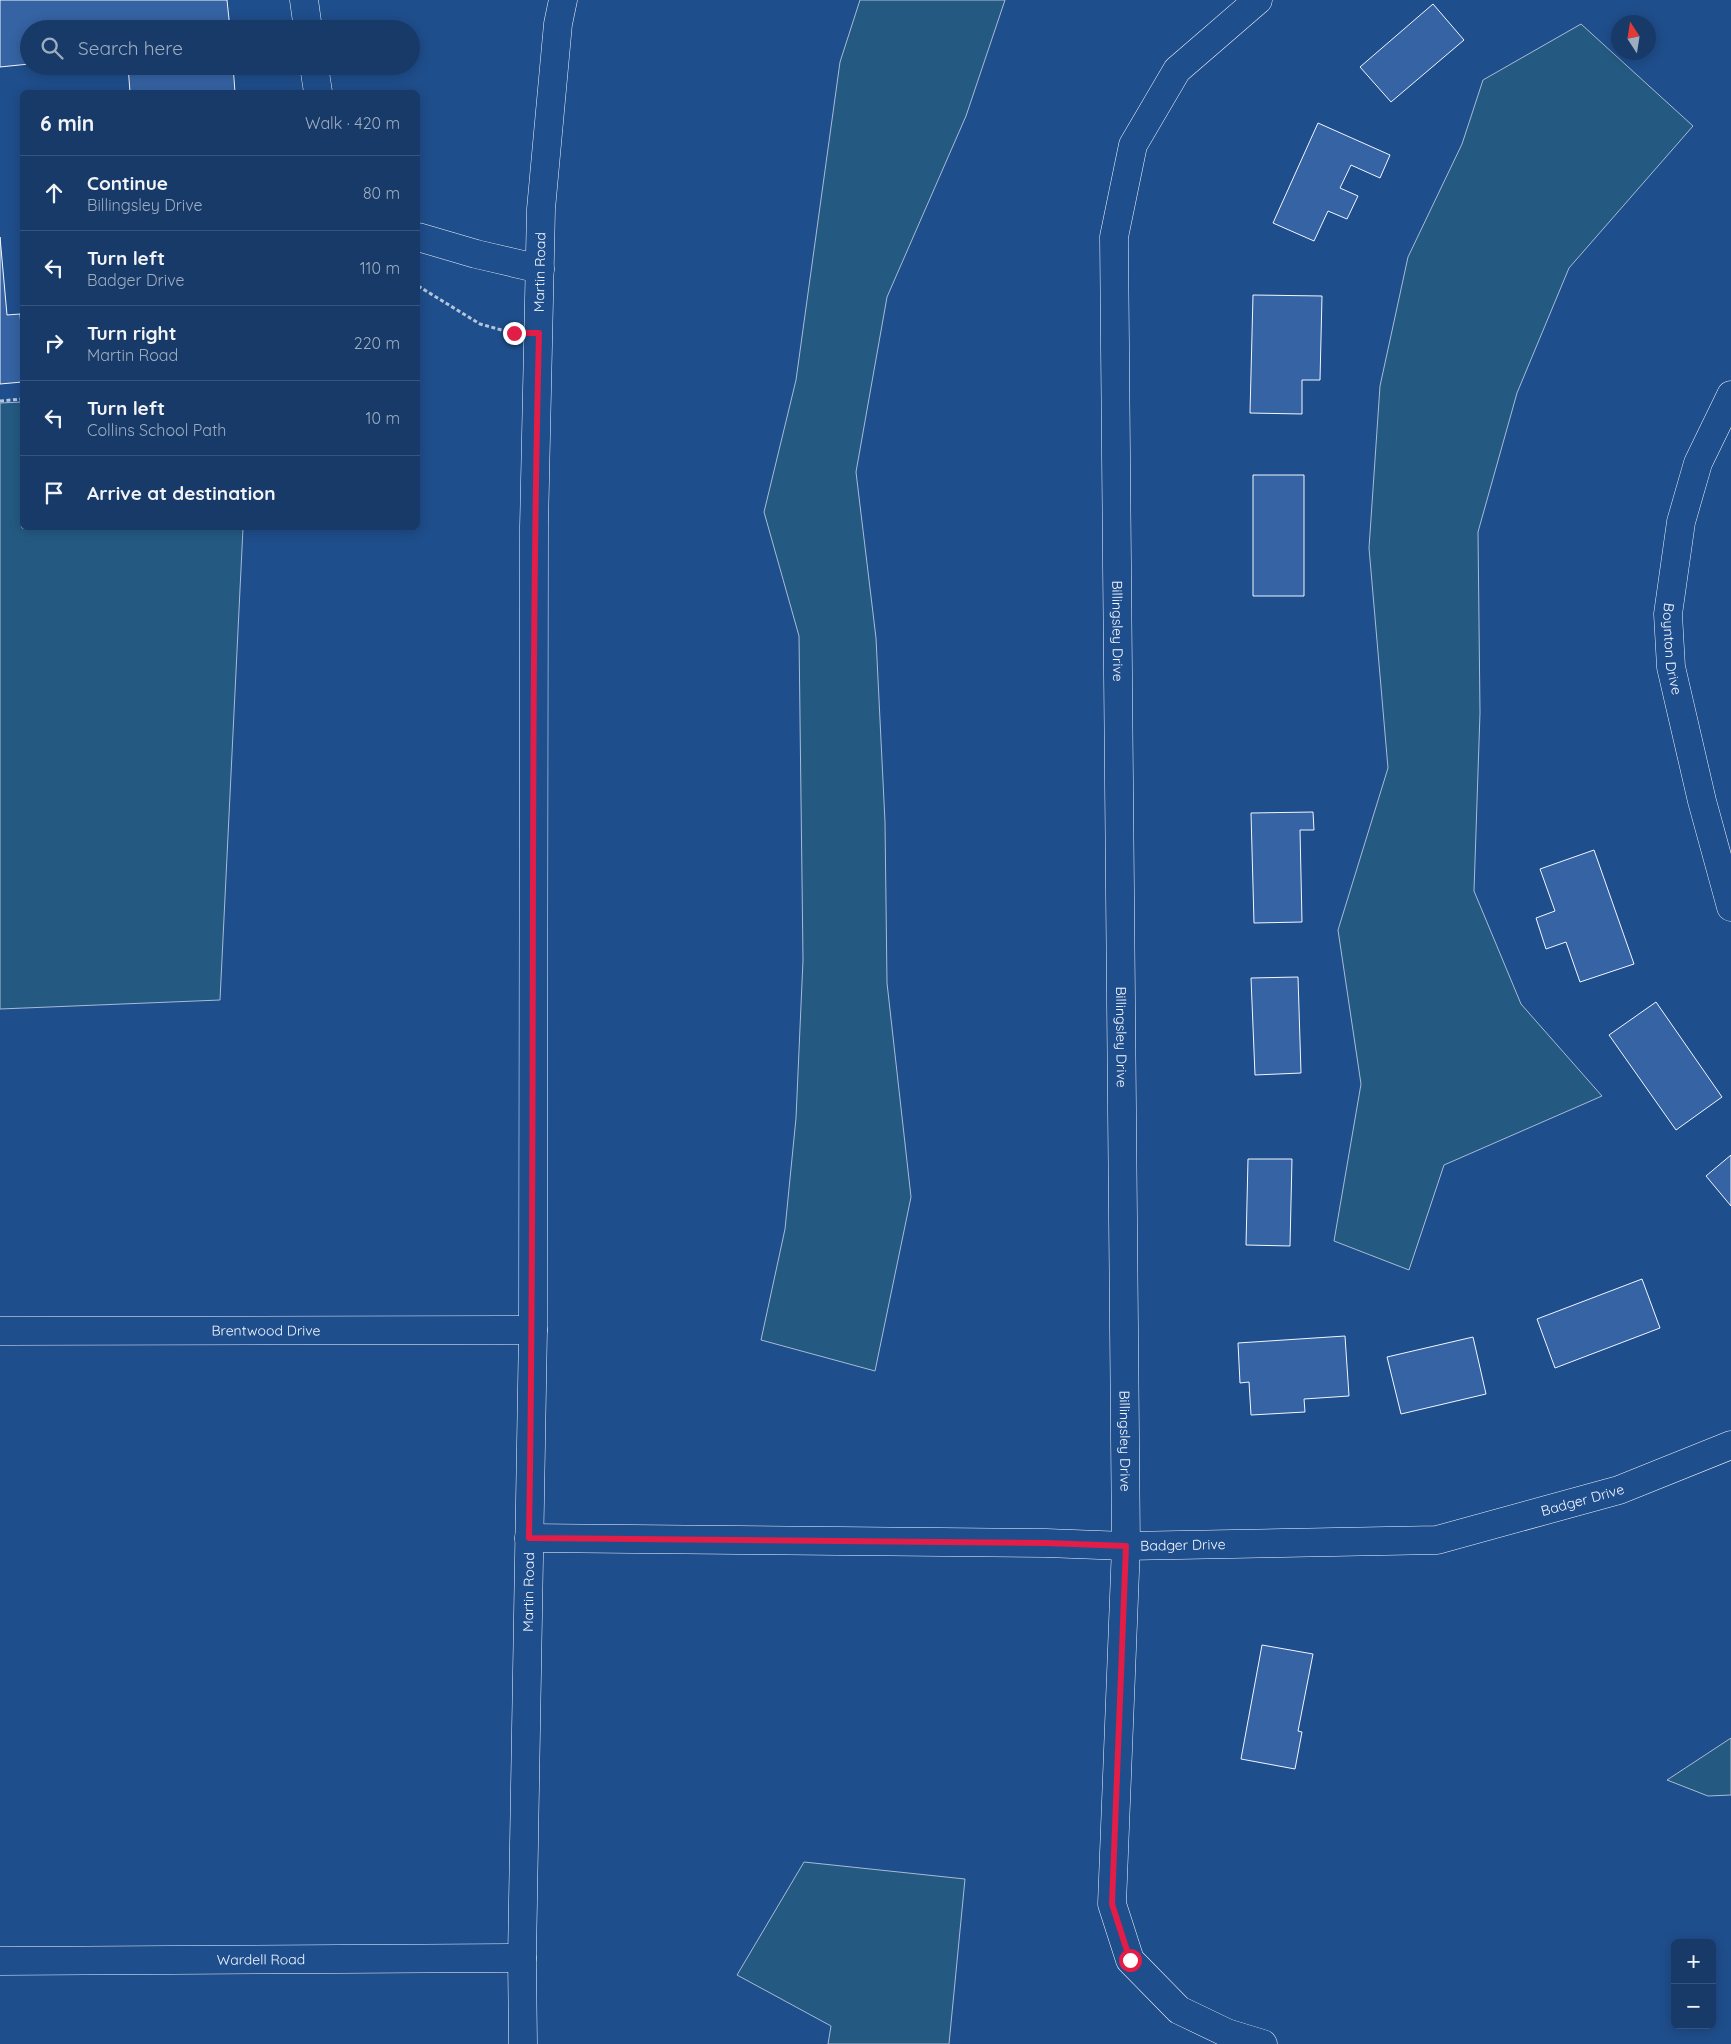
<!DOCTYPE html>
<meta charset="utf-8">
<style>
body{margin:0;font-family:Quicksand,sans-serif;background:#20416f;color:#f1f3f6}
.controls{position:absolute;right:15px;bottom:15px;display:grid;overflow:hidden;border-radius:8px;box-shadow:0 2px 12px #0003}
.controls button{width:45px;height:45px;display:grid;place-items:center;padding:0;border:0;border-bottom:1px solid #36547d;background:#173a69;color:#f1f3f6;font:25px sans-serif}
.compass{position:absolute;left:1611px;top:15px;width:45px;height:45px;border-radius:50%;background:#173a69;box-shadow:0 2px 12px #0003;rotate:348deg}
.stop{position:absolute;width:15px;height:15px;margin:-11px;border:4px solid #e11d48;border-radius:50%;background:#fff}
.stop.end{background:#e11d48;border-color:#fff;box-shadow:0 1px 5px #0008}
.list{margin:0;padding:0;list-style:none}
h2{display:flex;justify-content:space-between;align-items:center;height:65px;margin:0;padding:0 20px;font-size:21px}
h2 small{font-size:16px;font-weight:400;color:#9eadc0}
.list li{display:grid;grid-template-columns:32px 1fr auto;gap:15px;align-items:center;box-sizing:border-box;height:75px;padding:0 20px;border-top:1px solid #36547d}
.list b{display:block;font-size:19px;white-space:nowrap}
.list p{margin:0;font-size:16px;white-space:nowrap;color:#9eadc0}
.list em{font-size:16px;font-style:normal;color:#9eadc0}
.icon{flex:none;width:28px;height:28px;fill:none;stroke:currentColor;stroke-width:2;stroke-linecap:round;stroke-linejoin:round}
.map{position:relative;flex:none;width:1731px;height:2044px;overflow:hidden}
.search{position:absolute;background:#173a69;box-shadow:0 2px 12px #0003;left:20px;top:20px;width:400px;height:55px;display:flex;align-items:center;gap:12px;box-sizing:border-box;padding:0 18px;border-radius:28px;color:#9eadc0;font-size:19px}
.panel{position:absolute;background:#173a69;box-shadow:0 2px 12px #0003;left:20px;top:90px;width:400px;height:440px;border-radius:8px}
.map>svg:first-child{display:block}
</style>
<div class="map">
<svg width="1731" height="2044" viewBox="0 0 1731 2044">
<rect width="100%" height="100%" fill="#1f4e8c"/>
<!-- green -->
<path fill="#245a82" stroke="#a8bbd7" d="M860 0H1005L966 116 887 297 856 472 876 638 885 822 887 983 911 1197 875 1371 761 1340 785 1229 796 1118 803 960 799 636 764 512 796 380 840 62Z
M1581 24 1693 126 1569 268 1517 393 1478 532 1480 713 1474 891 1521 1004 1602 1096 1444 1165 1409 1270 1334 1241 1361 1084 1338 930 1388 768 1369 548 1380 386 1408 257 1462 144 1483 80Z
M22 402V528H243L220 1000 0 1009V403Z
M1731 1738V1795L1708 1796 1667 1780Z
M804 1862 965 1879 949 2044H828L831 2026 737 1975Z"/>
<!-- building -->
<path fill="#3563a3" stroke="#f2f6ff" d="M0 0H227L230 29H29V64L0 67Z
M1433 4 1464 40 1391 102 1360 67Z
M128 66H233L235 92H130Z
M1318 123 1390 155 1380 178 1351 165 1340 188 1358 196 1347 219 1328 211 1314 241 1273 223Z
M0 237 7 315 20 314 22 337V382L0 384Z
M1253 295 1322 296 1320 380H1302V414L1250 413Z
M1253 475H1304V596H1253Z
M1313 812 1314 830H1300L1302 922 1254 923 1251 813Z
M1594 850 1634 964 1580 982 1566 942 1546 949 1536 918 1555 911 1540 869Z
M1298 977 1301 1073 1255 1075 1251 978Z
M1656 1002 1722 1097 1676 1130 1609 1035Z
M1731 1155V1206L1706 1176Z
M1248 1159H1292L1290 1246 1246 1245Z
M1642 1279 1660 1328 1555 1368 1537 1319Z
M1345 1336 1349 1396 1304 1399 1305 1412 1251 1415 1249 1382 1240 1383 1238 1343Z
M1473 1337 1486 1394 1401 1414 1387 1357Z
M1262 1645 1313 1654 1298 1731 1302 1732 1295 1769 1241 1759Z"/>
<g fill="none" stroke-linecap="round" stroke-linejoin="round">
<defs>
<g id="minor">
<path d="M304 0 308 29"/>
<path id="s1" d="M1258 0 1177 70 1133 145 1114 237 1126 1546 1112 1904 1130 1960 1179 2010 1227 2033 1263 2044"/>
<path d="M314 66 318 92"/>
<path d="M418 237 476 254 540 269"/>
<path id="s2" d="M1731 395 1698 463 1681 522 1668 614 1671 667 1702 801 1731 907"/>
<path id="s3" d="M0 1331 533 1330"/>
<path id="s4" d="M529 1538 1046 1543 1126 1546 1437 1540 1619 1490 1731 1445"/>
<path id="s5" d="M0 1961 522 1958"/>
<path id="s6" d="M523 2044 522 1958 533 1330 534 527 541 209 558 24 563 0"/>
</g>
</defs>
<!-- minor casing -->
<use href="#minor" stroke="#f2f6ff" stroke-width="29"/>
<!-- path -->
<path stroke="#b3c4dc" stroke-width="3" stroke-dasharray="4 2.5" stroke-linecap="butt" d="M418 286 480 324 505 331
M0 401 22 399"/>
<!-- minor -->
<use href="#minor" stroke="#1f4e8c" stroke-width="28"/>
</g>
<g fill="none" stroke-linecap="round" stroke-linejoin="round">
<!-- route -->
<path stroke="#e11d48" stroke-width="6" d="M514 333H539C529 735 536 1137 529 1538L1046 1543 1126 1546 1112 1904 1130 1960"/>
</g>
<g text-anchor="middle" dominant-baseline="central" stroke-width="4" stroke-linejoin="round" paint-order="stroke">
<!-- street labels -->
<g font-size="14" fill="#f2f6ff" stroke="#1f4e8c">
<text stroke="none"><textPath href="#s6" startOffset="1772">Martin Road</textPath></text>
<text stroke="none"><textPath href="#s1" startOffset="682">Billingsley Drive</textPath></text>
<text stroke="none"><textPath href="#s2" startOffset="265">Boynton Drive</textPath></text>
<text stroke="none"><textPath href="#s1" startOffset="1088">Billingsley Drive</textPath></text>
<text stroke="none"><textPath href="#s3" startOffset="266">Brentwood Drive</textPath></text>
<text stroke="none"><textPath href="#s1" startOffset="1492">Billingsley Drive</textPath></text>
<text stroke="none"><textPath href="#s4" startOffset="1059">Badger Drive</textPath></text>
<text stroke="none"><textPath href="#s4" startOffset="654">Badger Drive</textPath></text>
<text stroke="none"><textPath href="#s6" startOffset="452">Martin Road</textPath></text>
<text stroke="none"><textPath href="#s5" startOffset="261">Wardell Road</textPath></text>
</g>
</g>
</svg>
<div class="controls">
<button>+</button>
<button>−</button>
</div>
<svg class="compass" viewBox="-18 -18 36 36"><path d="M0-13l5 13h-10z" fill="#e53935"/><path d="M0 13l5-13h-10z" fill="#9eadc0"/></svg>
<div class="stop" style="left:1130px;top:1960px"></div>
<div class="stop end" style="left:514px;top:333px"></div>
<div class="search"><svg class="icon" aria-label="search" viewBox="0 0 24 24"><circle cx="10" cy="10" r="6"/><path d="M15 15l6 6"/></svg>Search here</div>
<section class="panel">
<h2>6 min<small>Walk · 420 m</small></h2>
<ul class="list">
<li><svg class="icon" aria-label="ahead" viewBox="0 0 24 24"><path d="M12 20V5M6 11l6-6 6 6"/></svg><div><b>Continue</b><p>Billingsley Drive</p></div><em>80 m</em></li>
<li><svg class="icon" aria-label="left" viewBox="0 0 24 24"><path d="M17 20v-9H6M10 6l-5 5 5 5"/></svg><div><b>Turn left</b><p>Badger Drive</p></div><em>110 m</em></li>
<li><svg class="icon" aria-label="right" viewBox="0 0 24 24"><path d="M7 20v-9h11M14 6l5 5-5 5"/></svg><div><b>Turn right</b><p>Martin Road</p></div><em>220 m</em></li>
<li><svg class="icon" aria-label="left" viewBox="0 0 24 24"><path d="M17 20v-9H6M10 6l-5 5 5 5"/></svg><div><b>Turn left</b><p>Collins School Path</p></div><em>10 m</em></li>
<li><svg class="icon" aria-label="arrive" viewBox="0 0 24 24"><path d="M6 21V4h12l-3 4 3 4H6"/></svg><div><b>Arrive at destination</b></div></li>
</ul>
</section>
</div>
